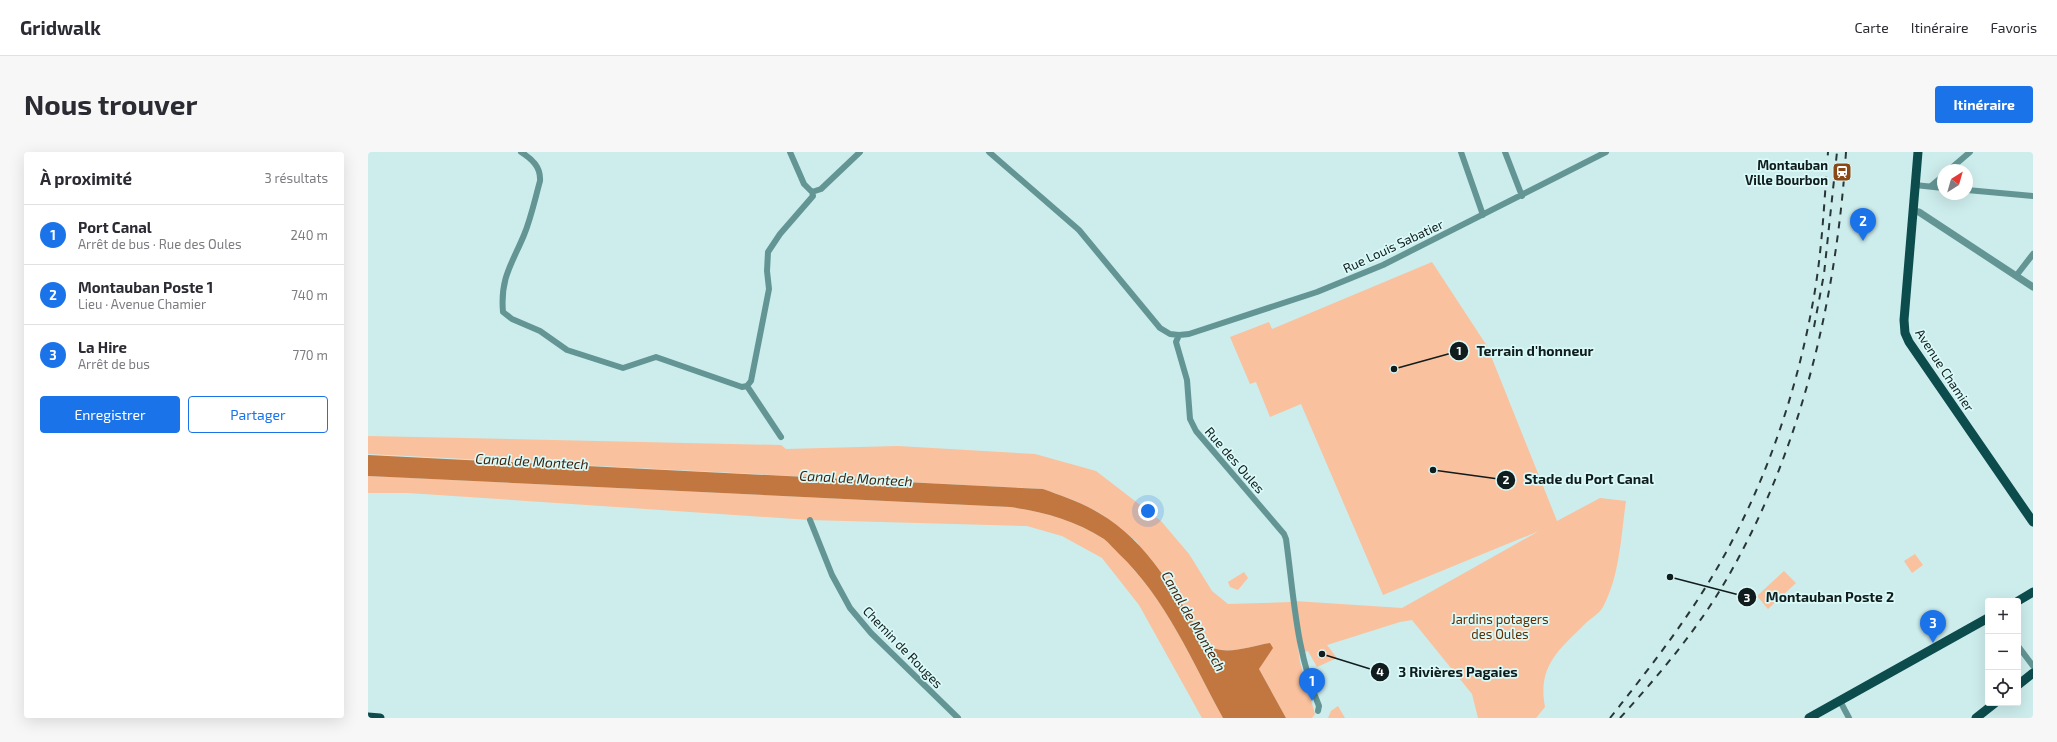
<!DOCTYPE html>
<html lang="fr">
<meta charset="utf-8">
<style>
body{margin:0;font-family:"Exo 2",sans-serif;background:#f7f7f7;color:#2b2b33}
.controls{position:absolute;right:12px;bottom:12px;display:grid;overflow:hidden;border-radius:4px;box-shadow:0 4px 16px #0002}
.controls button{width:36px;height:36px;display:grid;place-items:center;padding:0;border:0;border-bottom:1px solid #e1e1e2;background:#fff;color:#2b2b33;font:20px sans-serif}
.compass{position:absolute;left:1569px;top:12px;width:36px;height:36px;border-radius:50%;background:#fff;box-shadow:0 4px 16px #0002;rotate:37deg}
.you{position:absolute;left:780px;top:359px;width:14px;height:14px;margin:-10px;border:3px solid #fff;border-radius:50%;background:#1a73e8;box-shadow:0 0 0 6px #1a73e833}
.badge{display:grid;place-items:center;width:26px;height:26px;border-radius:50%;background:#1a73e8;color:#fff;font-size:13px;font-weight:700}
.pin{position:absolute;translate:-50% -33px;filter:drop-shadow(0 1px 2px #0008)}
.pin::after{content:'';position:absolute;top:21px;width:14px;height:12px;background:inherit;clip-path:polygon(0 0,100% 0,50% 100%)}
.list{margin:0;padding:0;list-style:none}
h2{display:flex;justify-content:space-between;align-items:center;height:52px;margin:0;padding:0 16px;font-size:17px}
h2 small{font-size:13px;font-weight:400;color:#7c7c81}
.list li{display:grid;grid-template-columns:26px 1fr auto;gap:12px;align-items:center;box-sizing:border-box;height:60px;padding:0 16px;border-top:1px solid #e1e1e2}
.list b{display:block;font-size:15px;white-space:nowrap}
.list p{margin:0;font-size:13px;white-space:nowrap;color:#7c7c81}
.list em{font-size:13px;font-style:normal;color:#7c7c81}
.actions{display:flex;gap:8px;padding:12px 16px}
.actions a{flex:1;padding:9px 0;border:1px solid #1a73e8;border-radius:4px;text-align:center;font-size:14px;color:#1a73e8}
.actions .main{background:#1a73e8;color:#fff}
.icon{flex:none;width:22px;height:22px;fill:none;stroke:currentColor;stroke-width:2;stroke-linecap:round;stroke-linejoin:round}
.map{position:relative;flex:none;width:1665px;height:566px;overflow:hidden;border-radius:4px}
header{display:flex;align-items:center;gap:24px;box-sizing:border-box;height:56px;padding:0 20px;background:#fff;border-bottom:1px solid #e1e1e2}
header strong{font-size:19px}
nav{display:flex;gap:22px;margin-inline-start:auto;font-size:14px}
.intro{display:flex;align-items:center;justify-content:space-between;box-sizing:border-box;height:96px;padding:0 24px}
h1{margin:0;font-size:28px}
.button{padding:10px 18px;border-radius:4px;background:#1a73e8;color:#fff;font-size:14px;font-weight:700}
main{display:flex;gap:24px;padding:0 24px}
aside{flex:1;background:#fff;border-radius:4px;box-shadow:0 4px 16px #0002}
.map>svg:first-child{display:block}
</style>
<header>
<strong>Gridwalk</strong>
<nav><a>Carte</a><a>Itinéraire</a><a>Favoris</a></nav>
</header>
<div class="intro"><h1>Nous trouver</h1><a class="button">Itinéraire</a></div>
<main>
<aside>
<h2>À proximité<small>3 résultats</small></h2>
<ul class="list">
<li><span class="badge">1</span><div><b>Port Canal</b><p>Arrêt de bus · Rue des Oules</p></div><em>240 m</em></li>
<li><span class="badge">2</span><div><b>Montauban Poste 1</b><p>Lieu · Avenue Chamier</p></div><em>740 m</em></li>
<li><span class="badge">3</span><div><b>La Hire</b><p>Arrêt de bus</p></div><em>770 m</em></li>
</ul>
<div class="actions"><a class="main">Enregistrer</a><a>Partager</a></div>
</aside>
<div class="map">
<svg width="1665" height="566" viewBox="0 0 1665 566">
<rect width="100%" height="100%" fill="#cdecec"/>
<!-- green -->
<path fill="#f9c19d" d="M1064 110 1119 194 1189 369 1232 346 1258 349C1253 383 1252 422 1236 453 1233 460 1225 465 1219 470 1192 497 1169 513 1177 555L1168 566H1110L1104 542 1044 468 1032 470 959 493 969 506 949 515 940 499 933 501 926 449 1034 456 1171 379 1015 443 933 252 902 265 888 230 882 232 862 185 901 170 904 177Z
M0 284 413 293 418 297 530 294 667 302 728 319 793 369 821 402 844 439 860 452 924 450 932 510 947 562 944 566H918L891 517 904 496 902 491C882 494 853 506 838 491L768 389 732 361 708 349 675 337 0 302Z
M0 324 642 355C676 360 706 368 736 387 741 391 746 397 751 402 797 445 825 511 855 566H834L771 453 734 406 694 384 659 374 442 368 40 341H0Z
M1547 402 1555 413 1544 421 1536 409Z
M1416 419 1428 431 1400 457 1389 444Z
M876 420 880 426 870 438 862 435 860 430Z
M970 554 977 566H960L963 559Z"/>
<!-- water -->
<path fill="#c27640" d="M0 303 675 337C694 344 713 350 731 361 781 390 808 443 838 491 853 506 882 494 902 491L905 496 891 517 918 566H855C825 511 797 445 751 402 746 397 741 391 736 387 706 368 676 360 642 355L0 324Z"/>
<g fill="none" stroke-linecap="round" stroke-linejoin="round">
<!-- minor -->
<path stroke="#639595" stroke-width="6" d="M153 0C164 7 173 15 172 29 167 47 163 66 156 83 144 112 132 126 135 160L144 167 172 179 199 198 255 216 288 205 374 235 379 234
M422 0 436 32 444 40
M621 0 711 78 792 176 802 182 811 183 808 190 819 228 822 267 828 279 916 382 918 387C926 445 928 500 951 554L950 559
M1093 0 1115 63
M1137 0 1154 44
M1581 18 1602 0
M1547 33 1575 36
M1563 34 1575 24
M1599 38 1665 44
M1648 124 1665 102
M811 183 821 182 949 140 1015 113 1238 0
M413 285 379 234 383 229 401 137 399 119 400 100 412 82 445 44 444 40 453 37 492 0
M442 368 464 423 482 456 503 481 590 566
M1650 494 1665 514
M1472 549 1481 566"/>
<!-- tertiary -->
<path stroke="#639595" stroke-width="7" d="M1545 59 1551 60 1665 135"/>
<!-- primary -->
<path stroke="#0c4c4d" stroke-width="9" d="M1550 0 1536 168 1537 181 1541 190 1665 370
M1650 449 1665 440
M1650 533 1665 521
M0 565 12 566
M1441 566 1620 466
M1608 566 1627 551"/>
<!-- rail -->
<path stroke="#283636" stroke-width="2" stroke-dasharray="7 7" stroke-linecap="butt" d="M1446 175 1456 122 1469 0
M1242 566C1276 523 1310 480 1339 433 1391 349 1426 252 1444 155 1454 104 1456 52 1460 0
M1252 566C1289 525 1325 483 1354 435 1432 304 1468 151 1478 0"/>
</g>
<!-- icons -->
<defs>
<symbol id="station-square" viewBox="-11 -11 22 22"><rect x="-9" y="-9" width="18" height="18" rx="4" fill="#8a4914" stroke="#dafaf9"/><path d="M-3-6H3Q5-6 5-4V2Q5 4 3 4L4.5 6H3L1.5 4h-3L-3 6H-4.5L-3 4Q-5 4-5 2V-4Q-5-6-3-6ZM-3.5-4v3h7v-3ZM-3.5 1v1.5H-2V1ZM2 1v1.5H3.5V1Z" fill="#fff"/></symbol>
</defs>
<g fill-rule="evenodd">
<use href="#station-square" x="1463" y="9" width="22" height="22"/>
</g>
<g text-anchor="middle" dominant-baseline="central" stroke-width="3.5" stroke-linejoin="round" paint-order="stroke">
<!-- poi labels -->
<g font-size="13" font-weight="bold" fill="#111c1c" stroke="#dafaf9" text-anchor="end">
<text x="1460" y="13">Montauban<tspan x="1460" dy="15">Ville Bourbon</tspan></text>
</g>
<!-- street labels -->
<g font-size="13" fill="#111c1c" stroke="#dafaf9">
<text transform="translate(1025 94) rotate(-25)">Rue Louis Sabatier</text>
<text transform="translate(1577 218) rotate(57)">Avenue Chamier</text>
<text transform="translate(867 308) rotate(49)">Rue des Oules</text>
<text transform="translate(535 495) rotate(46)">Chemin de Rouges</text>
</g>
<!-- park labels -->
<g font-size="13" fill="#5f2d01" stroke="#dafaf9">
<text x="1132" y="467">Jardins potagers<tspan x="1132" dy="15">des Oules</tspan></text>
</g>
<!-- water labels -->
<g font-size="14" font-style="italic" fill="#43230c" stroke="#dafaf9">
<text transform="translate(164 309) rotate(3)">Canal de Montech</text>
<text transform="translate(488 326) rotate(3)">Canal de Montech</text>
<text transform="translate(826 469) rotate(60)">Canal de Montech</text>
</g>
</g>
<!-- callouts -->
<path fill="none" stroke="#111c1c" stroke-width="1.5" d="M1026 217L1091 199M1065 318L1138 328M1302 425L1379 445M954 502L1012 520"/>
<g fill="#111c1c" stroke="#dafaf9" stroke-width="1.5">
<circle cx="1026" cy="217" r="4"/>
<circle cx="1065" cy="318" r="4"/>
<circle cx="1302" cy="425" r="4"/>
<circle cx="954" cy="502" r="4"/>
<circle cx="1091" cy="199" r="10"/>
<circle cx="1138" cy="328" r="10"/>
<circle cx="1379" cy="445" r="10"/>
<circle cx="1012" cy="520" r="10"/>
</g>
<g font-size="12" text-anchor="middle" font-weight="bold" fill="#fff">
<text x="1091" y="203">1</text>
<text x="1138" y="332">2</text>
<text x="1379" y="450">3</text>
<text x="1012" y="524">4</text>
</g>
<g font-size="14" text-anchor="middle" font-weight="bold" fill="#111c1c" stroke="#dafaf9" stroke-width="3.5" stroke-linejoin="round" paint-order="stroke">
<text x="1167" y="204">Terrain d'honneur</text>
<text x="1221" y="332">Stade du Port Canal</text>
<text x="1462" y="450">Montauban Poste 2</text>
<text x="1090" y="525">3 Rivières Pagaies</text>
</g>
</svg>
<div class="controls">
<button>+</button>
<button>−</button>
<button><svg class="icon" aria-label="locate" viewBox="0 0 24 24"><circle cx="12" cy="12" r="6"/><path d="M12 2v4M12 18v4M2 12h4M18 12h4"/></svg></button>
</div>
<svg class="compass" viewBox="-18 -18 36 36"><path d="M0-13l5 13h-10z" fill="#e53935"/><path d="M0 13l5-13h-10z" fill="#7c7c81"/></svg>
<div class="you"></div>
<div class="pin badge" style="left:944px;top:549px">1</div>
<div class="pin badge" style="left:1495px;top:89px">2</div>
<div class="pin badge" style="left:1565px;top:491px">3</div>
</div>
</main>
